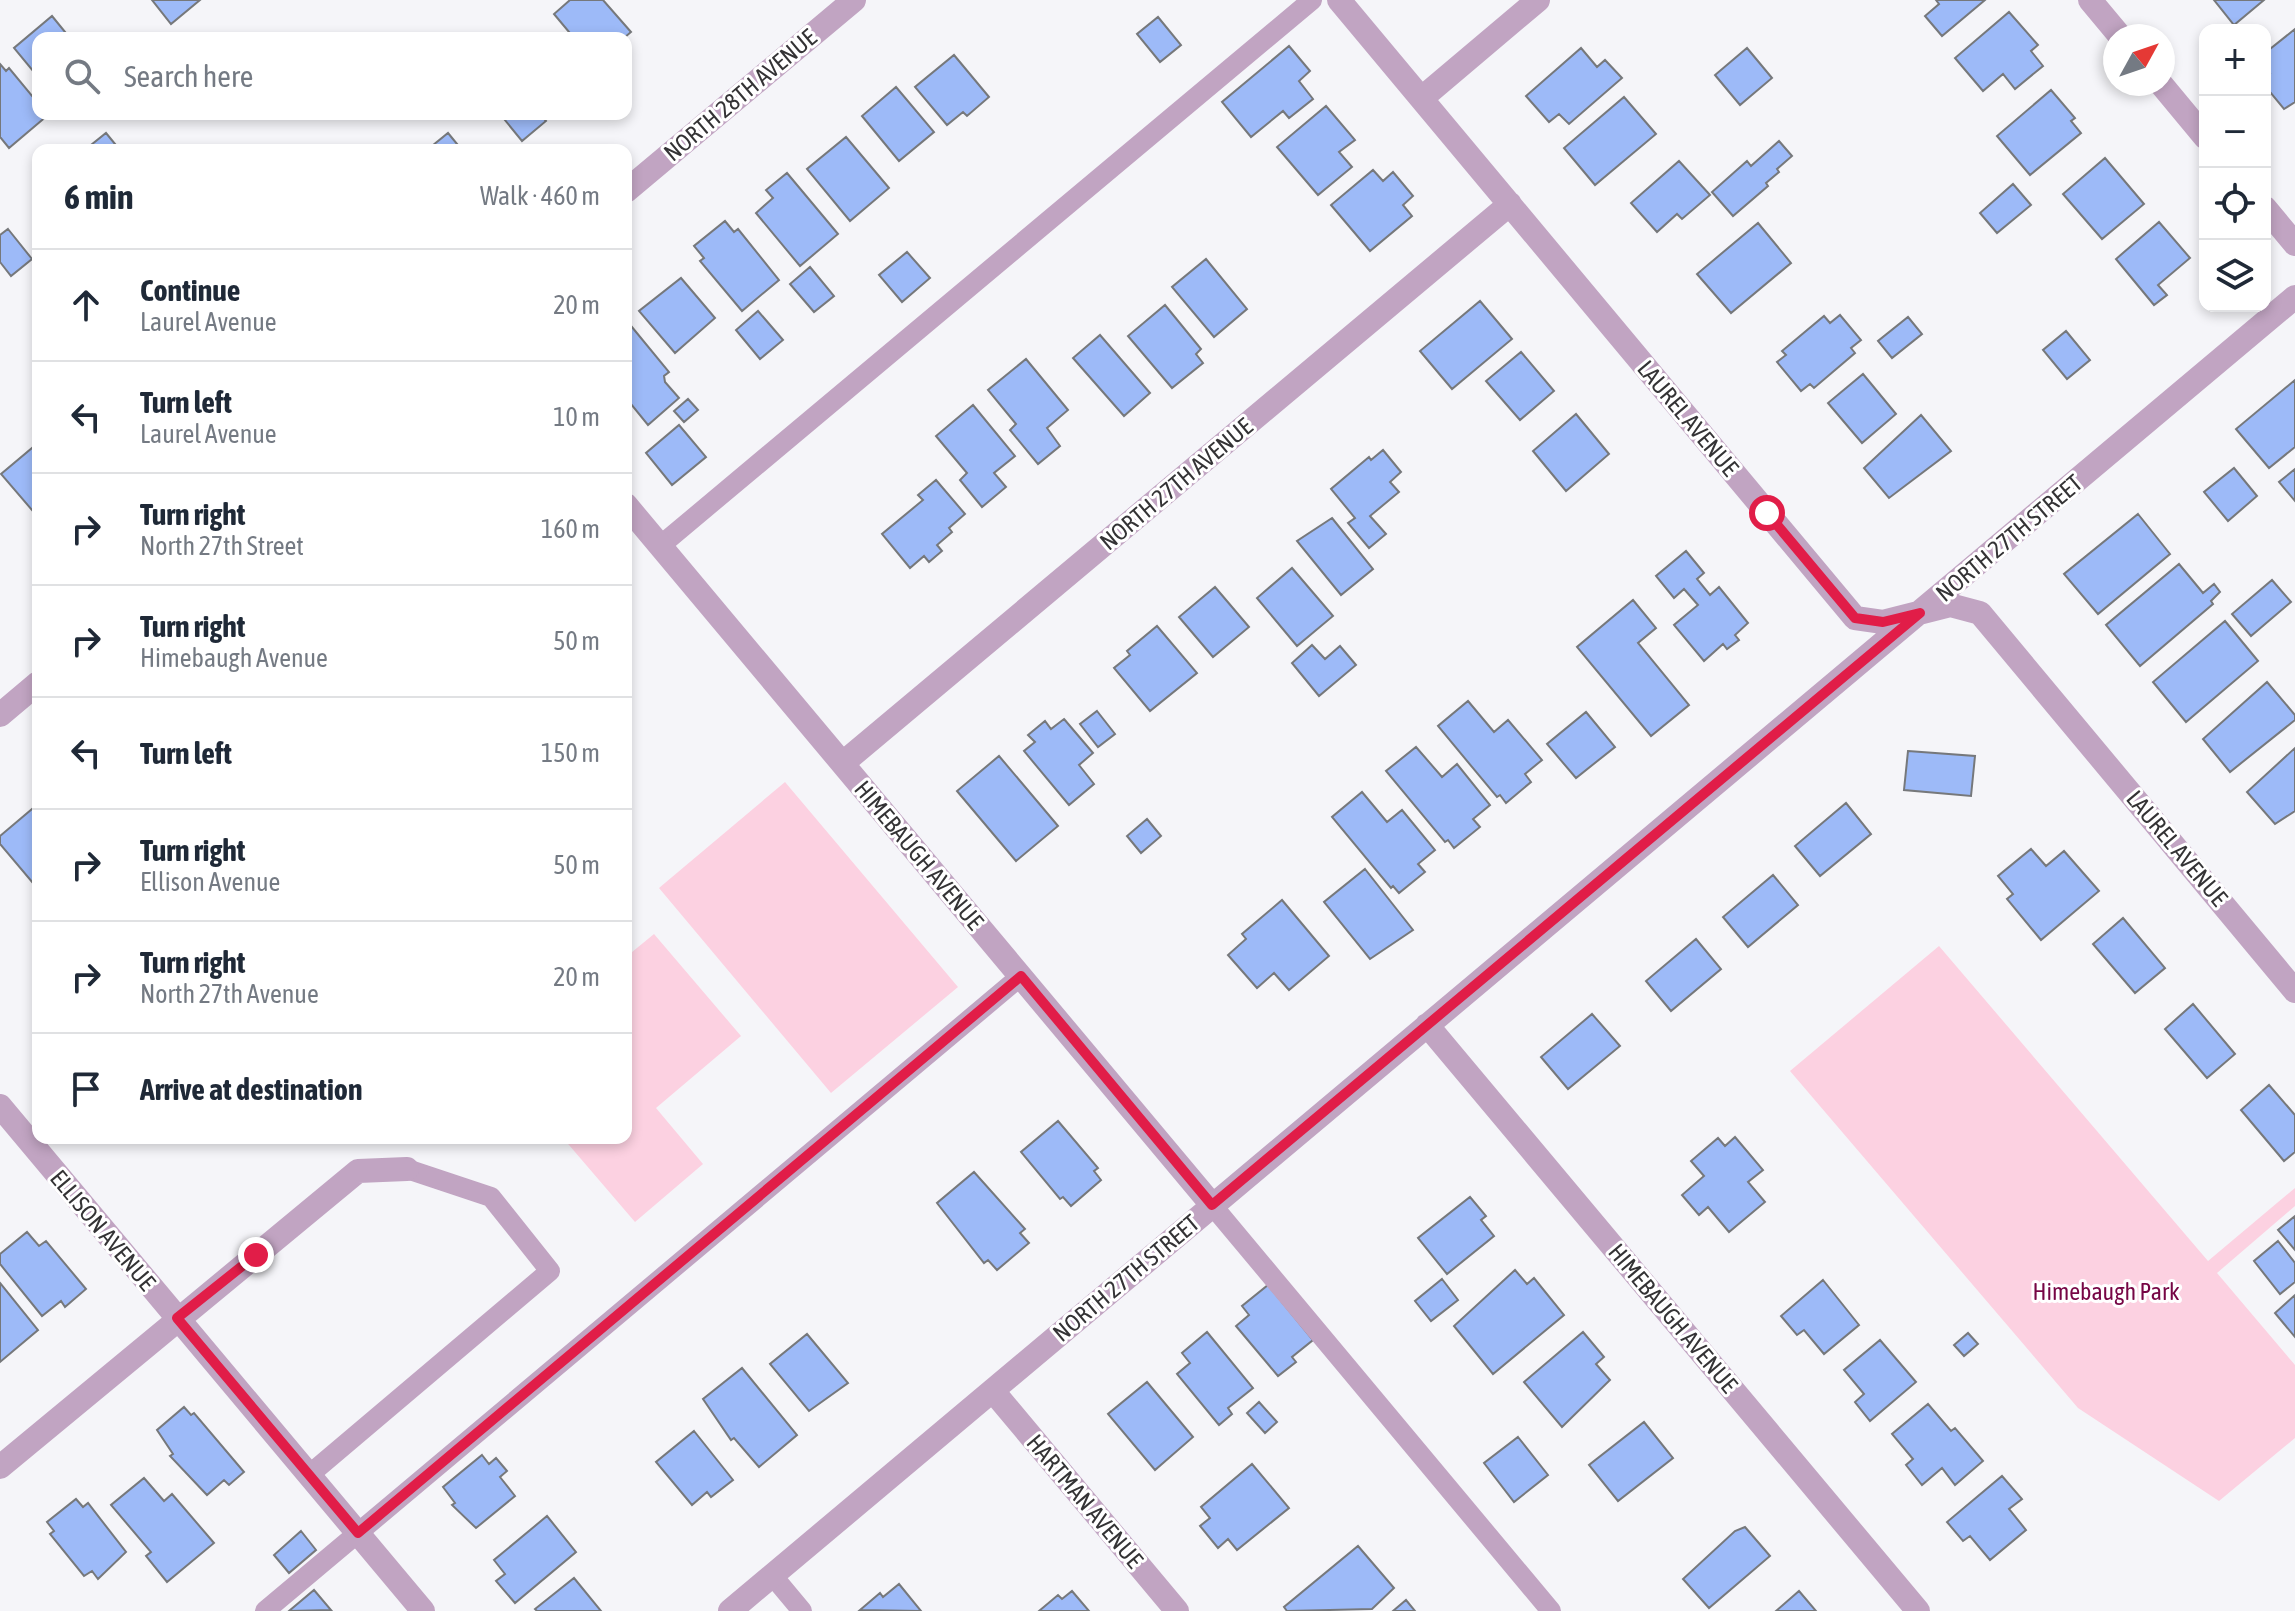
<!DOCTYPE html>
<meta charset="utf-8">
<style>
body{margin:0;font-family:"Asap Condensed",sans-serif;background:#f6f6f7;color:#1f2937}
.controls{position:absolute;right:24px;top:24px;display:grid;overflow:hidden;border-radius:16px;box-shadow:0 4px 12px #0003}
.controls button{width:72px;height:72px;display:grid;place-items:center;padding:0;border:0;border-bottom:2px solid #e0e1e3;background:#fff;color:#1f2937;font:40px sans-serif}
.compass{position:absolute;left:2103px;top:24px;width:72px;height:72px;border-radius:50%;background:#fff;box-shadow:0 4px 12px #0003;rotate:50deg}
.stop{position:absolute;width:24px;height:24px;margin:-18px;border:6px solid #e11d48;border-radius:50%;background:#fff}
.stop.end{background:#e11d48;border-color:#fff;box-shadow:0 2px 8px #0008}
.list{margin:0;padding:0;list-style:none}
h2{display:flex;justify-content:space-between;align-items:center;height:104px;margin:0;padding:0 32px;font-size:34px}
h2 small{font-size:26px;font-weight:400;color:#747a83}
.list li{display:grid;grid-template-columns:52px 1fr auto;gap:24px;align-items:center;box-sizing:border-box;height:112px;padding:0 32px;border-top:2px solid #e0e1e3}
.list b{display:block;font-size:30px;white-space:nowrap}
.list p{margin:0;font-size:26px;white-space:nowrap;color:#747a83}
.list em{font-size:26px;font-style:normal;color:#747a83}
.icon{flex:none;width:44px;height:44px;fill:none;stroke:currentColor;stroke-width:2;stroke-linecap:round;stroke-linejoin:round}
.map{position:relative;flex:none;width:2295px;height:1611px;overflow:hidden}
.search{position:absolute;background:#fff;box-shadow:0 4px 12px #0003;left:32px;top:32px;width:600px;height:88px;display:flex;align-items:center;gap:20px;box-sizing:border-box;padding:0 28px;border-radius:16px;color:#747a83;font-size:30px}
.panel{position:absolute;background:#fff;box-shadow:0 4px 12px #0003;left:32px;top:144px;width:600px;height:1000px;border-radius:16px}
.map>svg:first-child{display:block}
</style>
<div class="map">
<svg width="2295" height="1611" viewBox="0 0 2295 1611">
<rect width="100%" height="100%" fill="#f5f5f9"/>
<!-- green -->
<path fill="#fcd1e1" d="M785 782 958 987 831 1093 659 888Z
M654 934 741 1036 656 1108 703 1164 635 1222 563 1138H626V957Z
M1939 946 2208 1261 2295 1188V1206L2217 1273 2295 1365V1438L2219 1501 2078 1408 1790 1071Z"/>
<!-- building -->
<path fill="#9dbaf8" stroke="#76787b" stroke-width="2" d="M152 0H200L171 24Z
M570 0H603L631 32 624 38H574L554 14Z
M1936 0H1985L1942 36 1925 16 1939 4Z
M2214 0H2264L2234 25Z
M2009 12 2038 45 2031 51 2043 66 2015 89 2003 74 1983 91 1955 58Z
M52 16 70 38H38V77L14 48Z
M1158 17 1181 45 1160 62 1137 34Z
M2295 29V102L2284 109 2265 86V77L2270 73 2265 66V53Z
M1289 46 1310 71 1299 81 1313 99 1289 118 1283 111 1251 137 1222 102Z
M1581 48 1597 67 1605 60 1622 78 1569 124 1559 114 1549 122 1526 96Z
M1747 48 1772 78 1740 105 1715 75Z
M954 55 989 97 967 116 963 112 947 125 915 87Z
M0 64 6 71 9 68 38 103V114L48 115 9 148 0 137Z
M896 87 934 132 899 161 862 116Z
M2051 90 2075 118 2071 121 2081 133 2030 175 1997 136Z
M1624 97 1656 134 1595 185 1564 148Z
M1326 106 1355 140 1339 152 1352 167 1318 195 1277 147Z
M500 114H540L546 121 522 141Z
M106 133 120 150H86V149Z
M448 133 462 150H427Z
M846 137 889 188 850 221 807 169Z
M1779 141 1792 156 1777 169 1779 172 1766 183 1768 186 1733 216 1712 192 1747 161 1751 166Z
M2105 158 2144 204 2102 239 2063 194Z
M1679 161 1710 195 1682 219 1677 214 1657 232 1631 203Z
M1373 170 1383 181 1393 172 1413 196 1403 205 1412 216 1370 251 1331 205Z
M787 173 838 234 800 266 756 213 773 198 766 190Z
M2013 184 2031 205 1997 233 1980 213Z
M725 221 734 232 738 229 779 280 742 311 700 261 704 258 694 246Z
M2159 222 2190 258 2158 285 2167 295 2154 305 2116 259Z
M1758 223 1791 263 1731 313 1697 274Z
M8 229 32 259 11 276 0 262V235Z
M907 252 930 278 902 302 879 275Z
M1206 259 1247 309 1214 337 1172 287Z
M810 267 834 296 814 312 790 284Z
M681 278 715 318 675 353 639 311Z
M1480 301 1512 339 1452 389 1420 351Z
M1165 305 1201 349 1196 354 1203 363 1172 388 1128 336Z
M758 311 783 340 760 359 736 330Z
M1840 315 1861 340 1851 348 1855 353 1814 388 1810 384 1801 391 1777 362 1786 355 1782 351 1824 316 1830 323Z
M1908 317 1922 334 1892 358 1878 341Z
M627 321 669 372 664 376 665 382 679 398 648 425 626 398Z
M2066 331 2090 360 2067 379 2043 350Z
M1100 335 1150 393 1124 416 1073 358Z
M1521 352 1554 391 1520 420 1486 381Z
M1026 359 1068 410 1047 428 1060 446 1038 464 1010 430 1016 424 988 390Z
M1863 374 1896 414 1862 443 1828 403Z
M2295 380V447L2269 468 2236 429Z
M688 399 698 410 684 422 674 411Z
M973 405 1015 456 994 473 1006 487 982 507 960 480 967 473 936 436Z
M1576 414 1609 454 1566 491 1533 451Z
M1921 415 1951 451 1889 498 1864 468Z
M679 425 706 457 672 485 646 453Z
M38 443V517L1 474Z
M1383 450 1401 472 1390 482 1399 492 1370 516 1386 534 1369 548 1348 523 1355 518 1331 489 1369 457 1371 460Z
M2234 468 2257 496 2228 521 2204 492Z
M2295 469V501L2279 482Z
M936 480 965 514 949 528 952 532 937 545 942 551 929 562 924 556 910 568 882 534 923 500 918 495Z
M2138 514 2170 554 2098 614 2064 574Z
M1332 518 1373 569 1341 595 1297 541Z
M1686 551 1704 573 1697 579 1710 595 1719 587 1748 623 1735 635 1739 640 1727 649 1723 644 1704 661 1674 625 1698 605 1684 589 1674 598 1656 576Z
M2179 564 2203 593 2214 584 2220 592 2211 601 2213 604 2140 666 2106 625Z
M1292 568 1333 616 1297 646 1257 598Z
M2272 580 2291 602 2251 636 2232 614Z
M1215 587 1249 627 1213 657 1179 617Z
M1633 600 1656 628 1638 643 1689 705 1651 736 1577 647Z
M2225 621 2258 661 2186 722 2153 682Z
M1157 626 1197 673 1150 711 1114 668 1130 655 1127 651Z
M1312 645 1325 659 1340 646 1356 665 1319 696 1292 663Z
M2267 682 2295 715V720L2230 772 2203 739Z
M1468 701 1494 732 1508 720 1542 760 1525 774 1531 782 1506 803 1500 795 1497 797 1438 726Z
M1097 711 1115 734 1098 747 1080 724Z
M1586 712 1615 747 1576 778 1547 744Z
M1064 719 1093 753 1079 765 1094 784 1069 805 1024 751 1035 742 1028 735 1045 721 1051 729Z
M1416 747 1442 777 1457 764 1490 805 1473 819 1480 827 1454 848 1448 840 1445 842 1386 771Z
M2295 748V811L2275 824 2247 792Z
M1908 751 1975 756 1971 796 1904 790Z
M999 756 1058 826 1016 861 957 791Z
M1362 792 1387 822 1402 810 1435 850 1418 864 1425 872 1399 893 1393 886 1391 888 1332 817Z
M1846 803 1871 834 1820 876 1795 846Z
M38 804V889L0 844V836Z
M1147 819 1161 836 1141 853 1127 836Z
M2031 849 2046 866 2064 851 2099 891 2041 940 2007 899 2013 894 1998 876Z
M1365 869 1413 930 1370 959 1324 902Z
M1773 875 1798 905 1748 947 1723 917Z
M1282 900 1329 956 1289 990 1274 973 1257 988 1228 955 1246 939 1242 934Z
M2123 918 2165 968 2135 993 2093 944Z
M1696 939 1721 969 1671 1011 1646 981Z
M2193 1004 2235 1054 2207 1078 2165 1029Z
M1592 1014 1620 1046 1568 1089 1541 1057Z
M2269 1085 2295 1115V1152L2284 1161 2241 1110Z
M1058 1121 1098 1168 1094 1171 1101 1180 1071 1206 1063 1197 1060 1199 1021 1152Z
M1735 1137 1763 1170 1748 1182 1765 1202 1729 1232 1708 1207 1699 1215 1682 1195 1704 1176 1691 1161 1718 1138 1725 1146Z
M974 1172 1025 1229 1020 1233 1029 1243 997 1270 988 1260 984 1263 937 1203Z
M1470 1197 1486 1216 1481 1220 1494 1236 1447 1274 1418 1238Z
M2295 1216V1250L2278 1230Z
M27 1232 39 1246 46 1241 86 1289 65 1307 61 1301 42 1316 0 1264V1254Z
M2278 1241 2295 1263V1282L2280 1294 2254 1261Z
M1515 1270 1527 1284 1534 1278 1564 1315 1493 1374 1454 1326Z
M1442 1279 1458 1300 1431 1321 1415 1301Z
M1823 1280 1859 1325 1824 1354 1804 1330 1797 1335 1781 1316Z
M0 1283 38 1330 0 1362Z
M1268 1285 1313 1340 1292 1357 1296 1362 1278 1376 1236 1326 1249 1315 1242 1306Z
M2295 1295V1337L2275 1313Z
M1207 1332 1253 1388 1228 1408 1232 1414 1219 1425 1177 1374 1190 1363 1182 1353Z
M1583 1332 1604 1357 1596 1364 1610 1380 1562 1427 1524 1382Z
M1968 1333 1978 1344 1964 1356 1954 1345Z
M807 1334 848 1383 809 1411 770 1364Z
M1880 1340 1916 1382 1870 1421 1855 1402 1864 1394 1844 1370Z
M742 1368 797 1435 759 1467 734 1438 731 1440 703 1399Z
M1147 1382 1193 1437 1155 1470 1108 1414Z
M1259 1402 1277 1422 1265 1433 1247 1413Z
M1928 1404 1951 1431 1955 1428 1983 1461 1955 1485 1942 1468 1922 1485 1906 1465 1913 1459 1892 1434Z
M184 1407 191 1415 194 1413 244 1472 229 1485 224 1480 207 1495 170 1456 173 1454 157 1430Z
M1644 1422 1673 1458 1618 1501 1589 1465Z
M694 1431 733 1480 711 1497 707 1492 692 1505 656 1462Z
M1518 1437 1548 1475 1514 1502 1484 1463Z
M482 1455 489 1464 496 1458 507 1471 500 1477 515 1496 476 1528 452 1505 455 1503 443 1487Z
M1252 1464 1289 1508 1237 1550 1228 1539 1218 1548 1200 1526 1210 1518 1201 1507Z
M2002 1476 2022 1499 2009 1509 2026 1530 1990 1560 1970 1536 1963 1541 1947 1522Z
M144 1478 164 1501 172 1494 214 1543 167 1582 146 1556 151 1552 111 1505Z
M76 1499 83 1507 88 1503 126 1552 98 1579 92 1571 84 1576 50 1534 54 1531 47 1522Z
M547 1516 576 1552 515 1603 496 1581 505 1574 494 1560Z
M1745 1527 1770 1556 1709 1608 1683 1579 1735 1531Z
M301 1531 316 1550 289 1573 274 1555Z
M1358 1546 1394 1588 1372 1609 1287 1611 1284 1607Z
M574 1578 601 1611H537L535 1609Z
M899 1584 921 1611 860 1610 880 1593 883 1597Z
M314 1590 331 1610 289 1611Z
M1072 1591 1089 1611H1039L1058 1595 1062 1599Z
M1799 1591 1816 1611H1776Z
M1406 1600 1415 1611H1393Z"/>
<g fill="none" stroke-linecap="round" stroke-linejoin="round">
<!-- lane -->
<path stroke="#c1a4c2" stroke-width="20" d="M660 546 1312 0
M1212 1205 1551 1611
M309 1475 550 1271 491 1197 407 1169
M772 1575 802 1611
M265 1611 1021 976"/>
<!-- street -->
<path stroke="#c1a4c2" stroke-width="24" d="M1339 0 1855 618 1883 622 1950 605 1980 613 2295 991
M2090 0 2120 36
M2161 84 2205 137
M1422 98 1538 0
M626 191 854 0
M2265 208 2295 244
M626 505 1212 1205
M0 715 38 683
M843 763 1510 204
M1427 1025 1918 1611
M0 1106 423 1611
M993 1391 1177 1611
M0 1467 358 1171 407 1169
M730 1611 2295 297"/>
</g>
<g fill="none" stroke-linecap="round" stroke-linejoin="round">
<!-- route -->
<path stroke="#e11d48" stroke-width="10" d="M256 1255 177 1318 358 1533 1021 976 1212 1205 1920 613 1883 622 1855 618 1767 513"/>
</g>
<g text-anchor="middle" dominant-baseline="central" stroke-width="6" stroke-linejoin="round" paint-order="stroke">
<!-- street labels -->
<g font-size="24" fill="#343335" stroke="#fff">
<text transform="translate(740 95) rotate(-40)">NORTH 28TH AVENUE</text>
<text transform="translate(1688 418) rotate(50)">LAUREL AVENUE</text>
<text transform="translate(1176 484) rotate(-40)">NORTH 27TH AVENUE</text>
<text transform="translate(2009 538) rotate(-40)">NORTH 27TH STREET</text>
<text transform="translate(2177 848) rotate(50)">LAUREL AVENUE</text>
<text transform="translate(919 855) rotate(50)">HIMEBAUGH AVENUE</text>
<text transform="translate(103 1230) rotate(50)">ELLISON AVENUE</text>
<text transform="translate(1126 1278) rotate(-40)">NORTH 27TH STREET</text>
<text transform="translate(1673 1318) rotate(50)">HIMEBAUGH AVENUE</text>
<text transform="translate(1085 1501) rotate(50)">HARTMAN AVENUE</text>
</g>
<!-- park labels -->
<g font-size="24" fill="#760645" stroke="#fff">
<text x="2106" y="1291">Himebaugh Park</text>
</g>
</g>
</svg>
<div class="controls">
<button>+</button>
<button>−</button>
<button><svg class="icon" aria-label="locate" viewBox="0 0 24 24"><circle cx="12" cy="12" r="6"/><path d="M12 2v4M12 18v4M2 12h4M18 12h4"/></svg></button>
<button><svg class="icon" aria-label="layers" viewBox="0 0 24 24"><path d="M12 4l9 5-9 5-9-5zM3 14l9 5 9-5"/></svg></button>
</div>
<svg class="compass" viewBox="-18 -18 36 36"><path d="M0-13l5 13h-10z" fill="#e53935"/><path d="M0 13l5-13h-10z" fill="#747a83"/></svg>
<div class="stop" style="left:1767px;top:513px"></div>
<div class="stop end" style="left:256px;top:1255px"></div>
<div class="search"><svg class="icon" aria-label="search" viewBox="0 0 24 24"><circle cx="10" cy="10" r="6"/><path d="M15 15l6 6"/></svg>Search here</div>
<section class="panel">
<h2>6 min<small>Walk · 460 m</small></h2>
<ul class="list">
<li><svg class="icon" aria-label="ahead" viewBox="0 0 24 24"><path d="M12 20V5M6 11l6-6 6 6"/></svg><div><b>Continue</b><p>Laurel Avenue</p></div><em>20 m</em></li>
<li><svg class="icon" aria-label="left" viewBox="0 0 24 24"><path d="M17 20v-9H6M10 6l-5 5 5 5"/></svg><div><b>Turn left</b><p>Laurel Avenue</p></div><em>10 m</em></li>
<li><svg class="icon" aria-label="right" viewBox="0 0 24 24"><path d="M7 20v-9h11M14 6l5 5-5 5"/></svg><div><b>Turn right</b><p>North 27th Street</p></div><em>160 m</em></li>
<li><svg class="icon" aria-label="right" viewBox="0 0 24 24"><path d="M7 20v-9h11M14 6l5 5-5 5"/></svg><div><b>Turn right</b><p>Himebaugh Avenue</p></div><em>50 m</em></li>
<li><svg class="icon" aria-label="left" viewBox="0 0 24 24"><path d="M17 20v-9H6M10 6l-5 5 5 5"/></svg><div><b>Turn left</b></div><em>150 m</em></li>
<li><svg class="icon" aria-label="right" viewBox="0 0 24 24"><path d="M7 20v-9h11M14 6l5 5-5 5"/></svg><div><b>Turn right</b><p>Ellison Avenue</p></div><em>50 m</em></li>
<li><svg class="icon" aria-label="right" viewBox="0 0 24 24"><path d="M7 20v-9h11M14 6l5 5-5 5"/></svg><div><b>Turn right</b><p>North 27th Avenue</p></div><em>20 m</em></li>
<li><svg class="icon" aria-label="arrive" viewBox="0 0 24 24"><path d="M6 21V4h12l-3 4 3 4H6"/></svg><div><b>Arrive at destination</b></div></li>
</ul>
</section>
</div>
